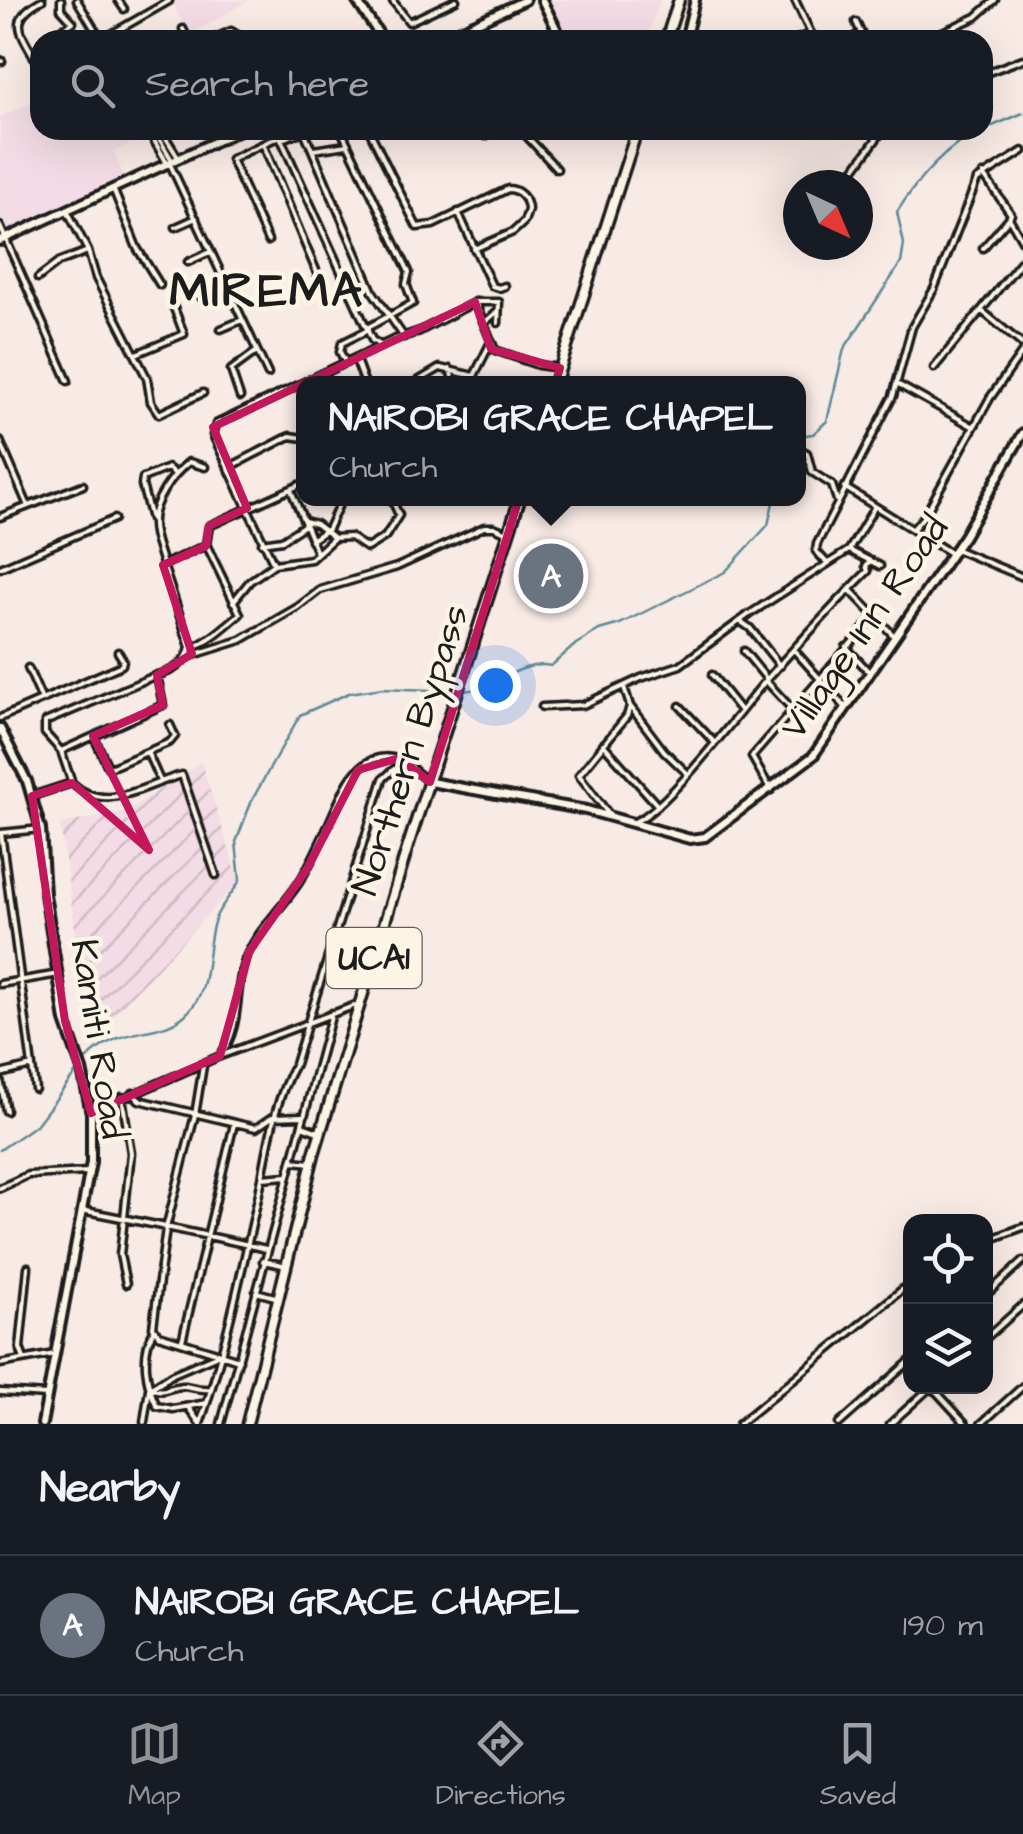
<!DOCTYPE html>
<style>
body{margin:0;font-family:"Architects Daughter",sans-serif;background:#242831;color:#f1f3f6}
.controls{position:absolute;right:30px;bottom:30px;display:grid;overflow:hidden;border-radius:20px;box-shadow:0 10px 40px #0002}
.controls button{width:90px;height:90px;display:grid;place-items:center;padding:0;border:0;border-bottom:2px solid #363941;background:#171b24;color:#f1f3f6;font:50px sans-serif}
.compass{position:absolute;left:783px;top:170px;width:90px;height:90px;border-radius:50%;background:#171b24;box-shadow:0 10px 40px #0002;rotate:136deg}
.you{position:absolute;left:495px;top:685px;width:35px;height:35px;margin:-25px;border:8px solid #fff;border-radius:50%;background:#1a73e8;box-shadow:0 0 0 15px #1a73e833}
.badge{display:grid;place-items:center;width:65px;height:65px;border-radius:50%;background:#919294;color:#fff;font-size:32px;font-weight:700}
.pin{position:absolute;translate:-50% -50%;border:5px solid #fff;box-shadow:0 2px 10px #0006}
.popup{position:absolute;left:296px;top:376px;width:510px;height:130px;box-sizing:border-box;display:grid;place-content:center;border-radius:20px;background:#171b24;filter:drop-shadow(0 2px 8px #0005);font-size:32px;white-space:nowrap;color:#9ea1a6}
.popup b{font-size:38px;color:#f1f3f6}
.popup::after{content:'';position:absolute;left:50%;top:100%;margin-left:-20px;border:20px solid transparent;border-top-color:#171b24}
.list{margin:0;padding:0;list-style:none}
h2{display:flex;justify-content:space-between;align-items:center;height:130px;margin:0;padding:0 40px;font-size:42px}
h2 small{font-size:32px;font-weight:400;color:#9ea1a6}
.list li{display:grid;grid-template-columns:65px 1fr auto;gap:30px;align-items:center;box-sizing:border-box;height:140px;padding:0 40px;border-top:2px solid #363941}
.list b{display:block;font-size:38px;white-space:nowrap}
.list p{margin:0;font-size:32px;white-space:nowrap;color:#9ea1a6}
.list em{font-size:32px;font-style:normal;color:#9ea1a6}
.icon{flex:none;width:55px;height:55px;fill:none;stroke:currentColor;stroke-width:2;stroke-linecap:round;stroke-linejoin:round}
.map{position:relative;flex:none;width:1023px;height:1424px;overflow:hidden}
.search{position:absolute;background:#171b24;box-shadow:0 10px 40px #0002;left:30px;right:30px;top:30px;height:110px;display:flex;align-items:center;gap:25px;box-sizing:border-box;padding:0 35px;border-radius:30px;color:#9ea1a6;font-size:38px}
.sheet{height:270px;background:#171b24}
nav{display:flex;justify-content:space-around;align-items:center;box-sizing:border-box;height:140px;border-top:2px solid #363941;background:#171b24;font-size:28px;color:#9ea1a6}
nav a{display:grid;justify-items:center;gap:5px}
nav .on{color:#919294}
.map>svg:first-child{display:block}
</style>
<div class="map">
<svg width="1023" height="1424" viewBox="0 0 1023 1424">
<defs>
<pattern id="industrial-furrows" width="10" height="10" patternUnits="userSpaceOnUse" patternTransform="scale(2.5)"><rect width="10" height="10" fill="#f3dce5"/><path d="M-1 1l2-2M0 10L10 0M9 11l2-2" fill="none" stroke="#d0bcc4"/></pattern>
</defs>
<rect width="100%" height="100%" fill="#f8eae5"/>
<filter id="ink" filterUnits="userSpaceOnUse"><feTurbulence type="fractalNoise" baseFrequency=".01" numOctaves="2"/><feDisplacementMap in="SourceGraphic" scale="20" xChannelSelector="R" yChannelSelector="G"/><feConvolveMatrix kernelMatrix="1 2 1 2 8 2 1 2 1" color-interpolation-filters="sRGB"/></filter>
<g filter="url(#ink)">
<!-- built -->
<path fill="#f3dce5" d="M172 0H249L188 36Z
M547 0H660L646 40H565Z
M40 98V130H139L143 138 113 152 125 178 9 233 0 218V117Z"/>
<!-- industrial -->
<path fill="url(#industrial-furrows)" d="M201 762 239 881 91 1040 60 824 124 813Z"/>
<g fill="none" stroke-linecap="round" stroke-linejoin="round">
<!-- stream -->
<path stroke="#5c8a95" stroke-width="2.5" d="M983 130 1023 113
M798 436 813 434 827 421 844 349 901 263 904 244 897 212C917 180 947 145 982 130
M463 691C493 689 523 659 551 666L576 644 599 630 620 624 725 572 768 525 774 498
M84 1062C119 1022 158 1040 186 1014 213 990 204 950 215 919 220 905 233 894 240 880L236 842 252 800 300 715 349 693 383 688 454 691
M0 1150 37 1124 78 1070"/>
<defs>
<path id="street" d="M77 0 101 40 169 1
M118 0 124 9
M392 0 409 22 456 0
M795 0 814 40
M183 29 188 40
M55 40 56 33 73 22 61 9V0
M80 40H91
M211 40 231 31 246 40
M795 40 811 33
M849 40 861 33 856 22
M924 40 976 17 995 0
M0 60 2 61
M40 69C26 37 2 21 42 0
M983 74 1023 59
M148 130 168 165
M154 130 173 162
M161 130 179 159
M277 130 372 340 380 345
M341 130 409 272 406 284 413 303 367 328
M369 130 417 227 433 225 508 189C519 189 528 199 528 210L524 222 513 232 474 249
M471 130 485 136 496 130
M521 130 557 169
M281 139 304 131 373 292 404 337
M263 144 323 287
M313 150 347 145
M170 164 268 374
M983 174 1011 214 1009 218 1023 242
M843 185 883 130
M114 191 137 248 160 285
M67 210 88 251 96 278 147 378 151 402 159 414 203 393
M458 212 492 286 499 288 505 286
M0 226 68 381
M176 227 196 218
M268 241 231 159 280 136
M983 248 1009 218
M188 262 210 252
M38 278 59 262 88 251
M201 297 227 286
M475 302H499L498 323
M982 311 1023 345
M484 323 498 311
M221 329 242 320
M136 354 184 334 174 308
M356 360 365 384
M346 363 340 352 342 343 368 330
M934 368 1023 259
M450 369 454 384
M413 384 440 368 474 376
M474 384V376L490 344
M897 384 974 427
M240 397 231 370 257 351
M0 441 28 506
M798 448 807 453 812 472 832 485 837 500
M228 468 290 436 304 438
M844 487 952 554
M291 490 317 553
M0 517 83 485
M151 519 142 485 143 478 168 468 175 474
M305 521 316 524 334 538
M913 529 925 515 990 398 1023 351
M311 540 328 529 342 498
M262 543 282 540 305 525
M955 549 1023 577
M849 550 880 566
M827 563 816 551 817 544 893 396 912 327 934 289 977 180 1023 151
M274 564 213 435 216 424 393 340 420 331 475 302 495 350 538 365 560 368
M163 565C160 552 153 538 153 525 151 503 173 474 189 462L205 467
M0 568 114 519
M850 590 895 637
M233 602 250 581 274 564 311 559 334 538 350 537 367 548 385 537 399 515 391 498
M740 621 750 628 780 666
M846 647 870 673
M190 649C211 640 223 628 240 614L206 544
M794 650 846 708
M744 651 766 678
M190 656 241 640 298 607 320 590 397 567 484 527H494L508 533
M28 668 42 700
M712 675 740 710
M766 681 792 709
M630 706 664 751 687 773
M680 706 714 742
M542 707 583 705 641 678 680 665 748 615 849 550 874 508
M0 718 122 665 123 660 118 652
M94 737 108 767H112L170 742 175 736 170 725
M603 744 658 806
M61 751 45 733V722L157 675
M148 754 160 781
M72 783C106 815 145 784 182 775L216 875
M771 790 752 757 874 617
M32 796 72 783 61 751 163 705 157 675C172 672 187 663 190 647L163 565 206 545 209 526 304 483
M610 816 579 775 627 716 630 706 624 687
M636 821C667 809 741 710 767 679 800 642 833 605 868 571L866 566 870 561
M1 833 35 1089
M1 833 41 829
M0 984 59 974
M220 1056 356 1005
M203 1066 195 1115 166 1228 153 1327 159 1335 239 1360
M0 1074 32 1066
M0 1079 6 1111
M133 1093 139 1100 256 1128 272 1117 302 1116
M122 1097 131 1153 120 1255 126 1284
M93 1112 220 1056C243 1024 233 994 245 960 256 932 281 909 298 884 315 858 326 829 339 801 346 785 355 767 372 760 396 751 409 766 426 780
M302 1126 321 1133
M292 1161 312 1163
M262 1178 287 1176
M0 1188 28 1175 89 1172
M81 1210C143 1222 206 1235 266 1249
M986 1241 1023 1227
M263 1261 287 1266
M256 1292 275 1297
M986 1295 1023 1261
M154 1330C140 1353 146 1385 157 1406L173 1409 207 1403
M986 1338 1023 1305
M182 1341 234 1124
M24 1359 20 1348 28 1267
M0 1364 55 1354
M932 1387 966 1424
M151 1388 173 1374 220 1354
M151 1388C165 1395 171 1385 185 1386 195 1388 200 1390 211 1389
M0 1392 46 1395
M188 1407 200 1424
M144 1422 149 1389
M200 1424C225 1351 241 1273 258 1198 268 1152 272 1105 295 1064L383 779 394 769 412 767
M221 1424 332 1013
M739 1424 910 1283
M839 1424 910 1361
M890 1424 932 1386
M981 1424 1023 1386"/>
<path id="secondary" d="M356 0 383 40
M542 0 562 40
M439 40 525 0
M685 40 695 0
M0 241 240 130
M0 728 27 781 41 829 45 894 65 1021 82 1070 91 1113V1162L42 1424
M430 782 586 810 690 839 705 837 813 756 964 536 1023 433"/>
<path id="primary" d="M666 40 679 0
M555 384 637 130
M247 1424 314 1154 408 846 520 498"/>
</defs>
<!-- street casing -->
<use href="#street" stroke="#1c1c1c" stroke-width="11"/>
<!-- secondary casing -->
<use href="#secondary" stroke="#1c1c1c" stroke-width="14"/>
<!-- primary casing -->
<use href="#primary" stroke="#1c1c1c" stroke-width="15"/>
<!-- street -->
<use href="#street" stroke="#fcf5e5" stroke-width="4"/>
<!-- secondary -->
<use href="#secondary" stroke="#fcf5e5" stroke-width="6"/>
<!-- primary -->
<use href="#primary" stroke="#fcf5e5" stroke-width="8"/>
</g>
</g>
<!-- marked area -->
<path fill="none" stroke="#c2185b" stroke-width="8" stroke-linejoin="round" d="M475 302 491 349 560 368 430 782 399 758 358 770 307 869 249 952 220 1056 91 1113 65 1021 32 796 72 783 149 850 93 736 163 705 157 675 192 654 163 565 206 546 209 526 247 508 213 427Z"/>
<g text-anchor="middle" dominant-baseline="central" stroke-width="9" stroke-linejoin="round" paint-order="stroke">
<!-- shield labels -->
<rect fill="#fcf5e5" stroke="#5f5d58" stroke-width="2.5" x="326.5" y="928" width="95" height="60" rx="8"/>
<g font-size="35" font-weight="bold" fill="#1c1c1c">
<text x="374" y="958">UCA1</text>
</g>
<!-- street labels -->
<g font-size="38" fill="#1c1c1c" stroke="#fcf5e5">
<text transform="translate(865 628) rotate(-55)">Village Inn Road</text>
<text transform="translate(411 750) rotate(-72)">Northern Bypass</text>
<text transform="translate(98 1039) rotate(81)">Kamiti Road</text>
</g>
<!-- district labels -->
<g font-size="48" font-weight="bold" letter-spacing="2.5" fill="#1c1c1c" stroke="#fcf5e5">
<text x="267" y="292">MIREMA</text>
</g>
</g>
</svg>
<div class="controls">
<button><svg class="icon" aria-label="locate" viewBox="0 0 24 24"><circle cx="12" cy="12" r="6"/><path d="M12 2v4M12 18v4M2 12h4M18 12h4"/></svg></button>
<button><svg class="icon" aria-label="layers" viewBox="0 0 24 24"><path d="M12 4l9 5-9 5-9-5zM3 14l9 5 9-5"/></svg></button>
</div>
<svg class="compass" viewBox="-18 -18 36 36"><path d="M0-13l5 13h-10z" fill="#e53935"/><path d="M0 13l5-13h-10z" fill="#9ea1a6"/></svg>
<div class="you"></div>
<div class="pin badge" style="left:551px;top:576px;background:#6b7280">A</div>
<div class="popup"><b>NAIROBI GRACE CHAPEL</b>Church</div>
<div class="search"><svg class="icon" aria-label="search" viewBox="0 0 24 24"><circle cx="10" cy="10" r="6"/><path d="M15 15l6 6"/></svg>Search here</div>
</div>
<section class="sheet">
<h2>Nearby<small></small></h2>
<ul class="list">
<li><span class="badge" style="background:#6b7280">A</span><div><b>NAIROBI GRACE CHAPEL</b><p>Church</p></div><em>190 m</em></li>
</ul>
</section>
<nav>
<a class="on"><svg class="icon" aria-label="map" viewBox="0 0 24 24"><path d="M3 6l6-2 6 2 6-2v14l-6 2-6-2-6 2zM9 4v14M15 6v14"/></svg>Map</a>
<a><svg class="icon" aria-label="directions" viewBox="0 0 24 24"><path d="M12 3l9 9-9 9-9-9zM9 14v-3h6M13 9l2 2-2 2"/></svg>Directions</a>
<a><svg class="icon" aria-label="saved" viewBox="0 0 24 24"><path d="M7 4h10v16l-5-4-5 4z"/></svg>Saved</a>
</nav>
